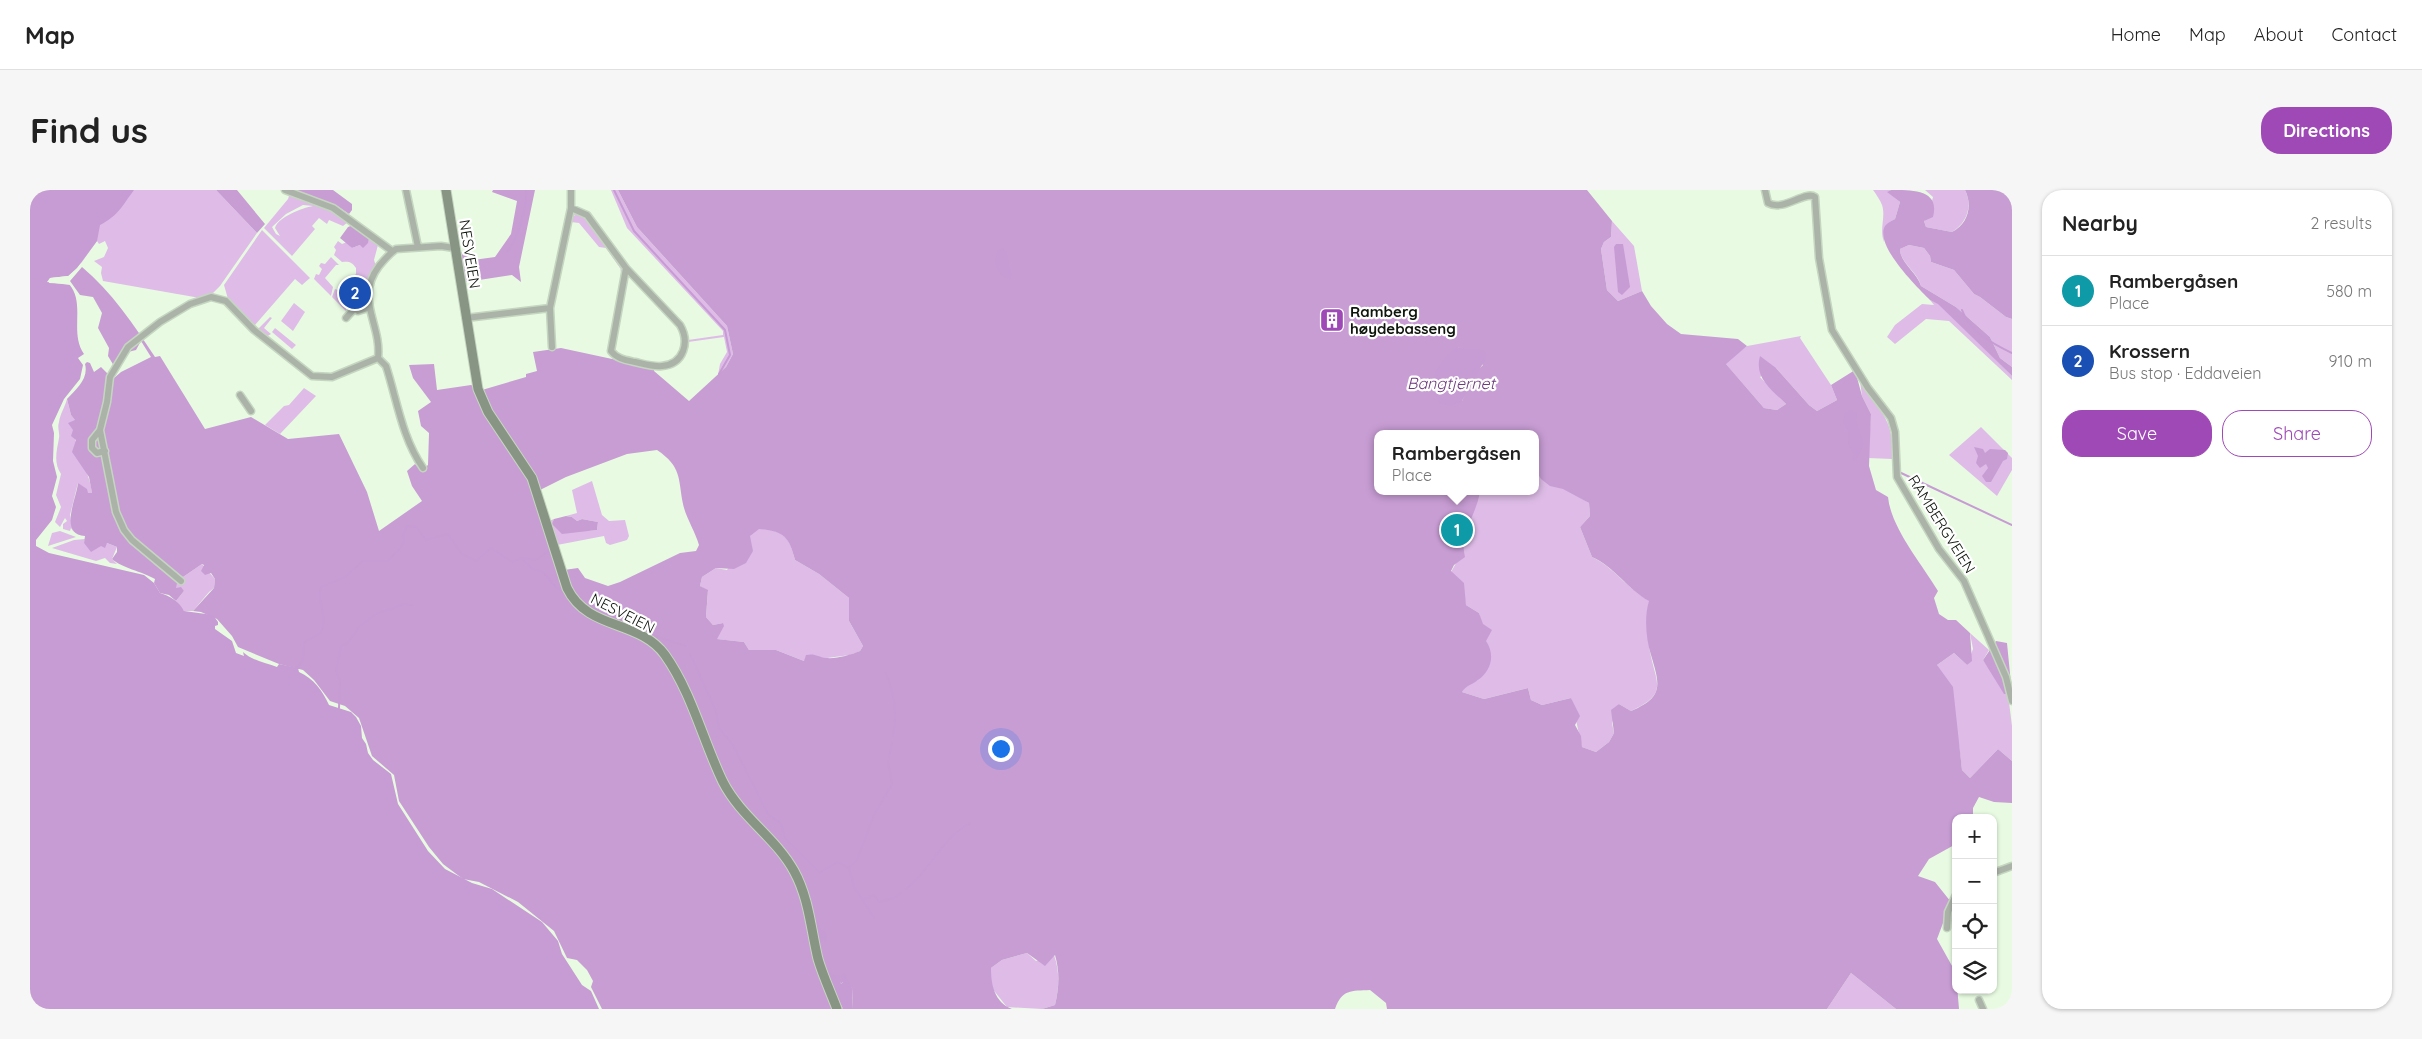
<!DOCTYPE html>
<meta charset="utf-8">
<style>
body{margin:0;font-family:Quicksand,sans-serif;background:#f6f6f6;color:#222}
.controls{position:absolute;right:15px;bottom:15px;display:grid;overflow:hidden;border-radius:10px;box-shadow:0 1px 4px #0004}
.controls button{width:45px;height:45px;display:grid;place-items:center;padding:0;border:0;border-bottom:1px solid #e0e0e0;background:#fff;color:#222;font:25px sans-serif}
.you{position:absolute;left:970px;top:558px;width:18px;height:18px;margin:-12px;border:4px solid #fff;border-radius:50%;background:#1a73e8;box-shadow:0 0 0 8px #1a73e833}
.badge{display:grid;place-items:center;width:32px;height:32px;border-radius:50%;background:#9f49b6;color:#fff;font-size:16px;font-weight:700}
.pin{position:absolute;translate:-50% -50%;border:2px solid #fff;box-shadow:0 1px 5px #0006}
.popup{position:absolute;left:1344px;top:240px;width:165px;height:65px;box-sizing:border-box;display:grid;place-content:center;border-radius:10px;background:#fff;filter:drop-shadow(0 1px 4px #0005);font-size:16px;white-space:nowrap;color:#767676}
.popup b{font-size:19px;color:#222}
.popup::after{content:'';position:absolute;left:50%;top:100%;margin-left:-10px;border:10px solid transparent;border-top-color:#fff}
.list{margin:0;padding:0;list-style:none}
h2{display:flex;justify-content:space-between;align-items:center;height:65px;margin:0;padding:0 20px;font-size:21px}
h2 small{font-size:16px;font-weight:400;color:#767676}
.list li{display:grid;grid-template-columns:32px 1fr auto;gap:15px;align-items:center;box-sizing:border-box;height:70px;padding:0 20px;border-top:1px solid #e0e0e0}
.list b{display:block;font-size:19px;white-space:nowrap}
.list p{margin:0;font-size:16px;white-space:nowrap;color:#767676}
.list em{font-size:16px;font-style:normal;color:#767676}
.actions{display:flex;gap:10px;padding:15px 20px}
.actions a{flex:1;padding:11px 0;border:1px solid #9f49b6;border-radius:20px;text-align:center;font-size:18px;color:#9f49b6}
.actions .main{background:#9f49b6;color:#fff}
.icon{flex:none;width:28px;height:28px;fill:none;stroke:currentColor;stroke-width:2;stroke-linecap:round;stroke-linejoin:round}
.map{position:relative;flex:none;width:1982px;height:819px;overflow:hidden;border-radius:20px}
header{display:flex;align-items:center;gap:30px;box-sizing:border-box;height:70px;padding:0 25px;background:#fff;border-bottom:1px solid #e0e0e0}
header strong{font-size:24px}
nav{display:flex;gap:28px;margin-inline-start:auto;font-size:18px}
.intro{display:flex;align-items:center;justify-content:space-between;box-sizing:border-box;height:120px;padding:0 30px}
h1{margin:0;font-size:35px}
.button{padding:12px 22px;border-radius:20px;background:#9f49b6;color:#fff;font-size:18px;font-weight:700}
main{display:flex;gap:30px;padding:0 30px}
aside{flex:1;background:#fff;border-radius:20px;box-shadow:0 1px 4px #0004}
.map>svg:first-child{display:block}
</style>
<header>
<strong>Map</strong>
<nav><a>Home</a><a>Map</a><a>About</a><a>Contact</a></nav>
</header>
<div class="intro"><h1>Find us</h1><a class="button">Directions</a></div>
<main>
<div class="map">
<svg width="1982" height="819" viewBox="0 0 1982 819">
<rect width="100%" height="100%" fill="#e8fbe2"/>
<!-- green -->
<path fill="#debce7" fill-rule="evenodd" d="M56 0H186L227 43 190 96 183 103 170 108 73 91 71 83 72 77 64 71 74 67 78 58 75 51 69 54 67 51 52 72 38 86Z
M581 0H588L607 37 697 136 703 164 696 177 688 185 690 174 697 162 694 147 658 152V150L693 145V141L597 38Z
M1843 0H1861L1858 2 1870 12 1865 29C1854 35 1853 40 1854 52 1849 39 1856 27 1852 15 1850 10 1846 4 1843 0Z
M1895 0H1935C1943 16 1937 33 1922 42L1896 37 1894 31 1898 27 1903 7Z
M260 3 293 14 318 32 313 36 299 30 297 34 289 28 282 36 285 39 262 66 234 38 258 9ZM273 15 283 16C272 18 248 27 245 38L250 46 246 44 242 37 256 24Z
M548 24 560 32 590 75 592 86 590 78 576 58 569 57 549 33 541 32 543 26Z
M1582 31 1604 56 1612 101 1588 111 1577 100 1571 59 1574 52 1581 47Z
M232 40 280 88 272 95 265 89 225 135 222 136 198 109 194 95Z
M339 47 348 55 344 70 346 76 337 95C315 102 320 102 316 121L302 107 305 99 311 101 326 84V78C322 72 319 71 312 72L304 65 306 60 304 57 308 51 312 54 317 52 322 58 330 55Z
M1879 55 1894 58 1900 66 1901 72 1924 80 1944 104 1950 107 1976 127 1982 129V177L1970 168 1960 147 1926 117 1891 96C1888 82 1870 73 1870 59Z
M301 67 309 75H306L295 88 303 97 301 106 284 89 286 84 289 85 292 79 289 76 291 73 295 74Z
M1900 110 1908 113 1982 186V190L1919 131 1896 129 1865 154 1857 147 1865 135 1892 114 1904 115Z
M264 113 275 122 263 141 251 131Z
M240 127 242 128 234 138 241 144 236 147 228 139Z
M245 138 266 155 262 159 242 142Z
M1771 146 1770 148 1801 195 1807 210 1787 221 1779 215 1746 178 1730 187 1756 214 1747 220 1734 218 1695 173 1717 156Z
M1830 191C1849 223 1865 227 1862 269L1838 268 1841 224 1832 206Z
M274 198 286 206 250 244 235 235 254 216 259 215Z
M37 209 41 225 46 231C39 254 60 279 62 303L57 304 48 293 40 325 43 341 41 338 40 341 33 339V334L37 331 35 328 30 337 25 332 31 317 26 305 31 284C23 272 27 260 29 248 30 243 27 238 29 232 30 224 35 217 37 209Z
M1951 237 1982 268V280L1967 306 1919 265Z
M1506 281C1516 296 1520 293 1535 299 1543 303 1551 308 1559 313L1560 326 1550 337 1562 367C1585 378 1597 399 1620 411 1619 427 1617 446 1620 462 1626 493 1639 504 1601 521L1589 514 1582 533 1584 543 1579 552 1566 562 1552 557 1541 508 1512 515 1501 510 1498 498 1454 509 1432 502 1434 497 1448 490 1456 451 1449 423 1436 415 1434 406 1421 382 1433 361 1438 336 1450 301H1506Z
M734 286 733 339C755 341 760 349 765 370L789 384 819 408V431L833 456 830 461 820 465 774 471 746 460H719L714 452 686 449 693 433 683 435 676 427 678 401 670 396 672 387 686 378 697 380 720 346Z
M562 291 572 325 579 331 595 330 599 346 597 350 580 355 576 353 574 346 527 355 519 331 524 329 523 334 554 341 567 340 568 332 552 329 547 331 542 327 536 326 547 323 542 300Z
M30 341 46 347 18 356 22 343Z
M55 349 54 353 71 356 77 353 87 357 82 369 87 374 80 373 75 368 66 371 22 358 44 350Z
M172 374 185 389 184 398 179 402 163 421H154L146 411 154 401 146 398 144 388 146 385 153 387Z
M1940 443 1959 460 1953 470 1978 504 1982 536V571L1968 559 1940 588 1932 580 1929 555 1907 475 1924 463 1937 475 1943 459Z
M997 763 1006 771 1024 765C1030 782 1029 798 1025 815L1012 819 977 817 961 797V778L972 770Z
M1821 783 1866 819H1797Z"/>
<!-- forest -->
<path fill="#c89dd4" fill-rule="evenodd" d="M186 0H207L235 34 227 43Z
M258 0H303L322 14V20L319 24 307 16Z
M463 0H505L489 77 491 92 482 85 436 92 431 62 443 70 465 67 481 44 487 11 462 2Z
M588 0H1557L1582 31 1581 47 1574 52 1571 59 1577 100 1588 111 1612 101 1621 116 1637 134 1651 144 1708 149 1717 156 1696 174 1734 218 1747 220 1756 214C1741 199 1724 188 1730 166L1746 178 1779 215 1787 221 1807 210 1801 195 1825 180 1832 206 1841 224 1839 276 1846 300 1858 307C1861 338 1892 374 1908 401L1904 408 1909 424 1918 430H1926L1940 443 1942 471 1937 475 1924 463 1907 475 1923 497 1932 580 1940 588 1968 559 1982 571V613L1964 612 1949 607 1943 618V628H1926V654L1899 669 1888 686 1905 692 1921 712 1907 749 1926 783 1929 819H1866L1821 783 1797 819H1357L1356 813 1340 800C1321 801 1312 799 1305 819H1012L1025 815C1029 798 1030 782 1025 765L1015 776 997 763 972 770 961 778C961 794 964 812 982 819H823L822 798 813 792 811 794 809 789 808 807 813 819H572L561 797 563 791 557 780 547 770 537 768 524 741 488 712 449 692 433 689 413 674 399 657 369 611 364 585 342 566 329 528 315 516 300 511 284 490 273 480 249 474 208 457 202 446 187 429 171 422 163 421 184 398 185 389 181 383 175 385 171 381 174 375 172 374 153 387 145 385 144 388 147 393 146 398 151 397 154 401 146 411 139 405 130 403 124 393 125 389C113 382 90 377 82 369L87 362V357L77 353 75 358 71 356 61 362 54 353 55 346C28 345 47 307 48 293L57 299 58 303H62L59 287 42 262 46 250 41 246 43 240 38 233 45 230 41 225 37 209C46 199 59 189 55 174L57 172 60 173 64 182 71 177 83 189 91 182 121 167 111 151 106 160 98 162 92 174 84 176 78 166 79 158 68 138 72 123 63 107 50 105 40 91 52 77C81 101 104 135 125 167L130 166 175 239 221 227 258 249 309 244 337 302 349 341 392 311 382 296 377 281 385 274 392 280 398 275 399 243 391 236 388 221 401 212 383 188 379 175 404 174 407 200 441 195 452 200 496 187V184L507 181 503 162 531 158 624 178V181L659 211 696 177 703 164 697 136 607 37ZM1428 157 1453 175 1445 183 1432 211ZM1348 244H1506V281L1511 289 1520 296 1533 299 1559 313 1560 326 1550 337 1562 367C1585 377 1597 399 1619 411 1614 427 1616 449 1621 465 1630 495 1634 507 1601 521L1589 514 1581 520 1584 543 1579 552 1566 562 1552 557 1551 546 1545 535 1550 526 1541 508 1512 515 1501 510 1498 498 1454 509 1432 502C1436 495 1442 495 1448 490 1462 480 1465 464 1456 451L1462 440 1453 434 1449 423 1436 415 1434 393 1421 381 1424 375 1435 367C1429 344 1447 324 1450 301H1348ZM627 260C652 277 648 288 653 314 656 328 665 341 669 355L666 361 650 363 590 392 578 396 555 388 548 378 534 380 510 300 536 287 597 264ZM729 339C753 341 759 346 765 370L789 384 819 408V431L833 456 830 461C820 465 807 469 796 468 788 467 785 463 776 465L774 471 746 460H719L714 452 687 449 694 436 693 433 683 435 676 427 678 400 670 396 672 387 686 378 704 379 716 373 723 361 720 346Z
M1861 0C1884 0 1910 0 1903 27L1894 31 1896 37 1922 42C1938 34 1943 16 1935 0H1982V129L1976 127 1950 107 1944 104 1924 80 1901 72 1900 66 1894 58 1879 55 1870 59C1870 73 1887 82 1891 96L1926 117 1960 147 1970 168 1982 177V186L1908 114 1900 110C1887 97 1844 55 1855 36 1857 33 1861 31 1865 29L1870 12 1857 2Z
M323 35 339 47 338 53 333 58 330 55 322 58 310 48 318 37Z
M1944 257 1953 259 1955 263 1960 259 1975 260 1978 263 1977 269 1973 271 1961 292H1956L1952 286 1958 278 1956 274 1950 278 1946 273 1948 266Z
M536 326 542 327 547 331 552 329 568 332 567 340 532 344 522 334 524 329Z
M1966 451 1977 453 1982 504H1974L1953 470Z"/>
<!-- water -->
<path fill="#c79bd3" d="M0 0H104C92 16 89 25 70 35L67 51 47 78 38 86 20 88 19 93 39 94C56 113 39 143 54 164L48 168 53 175 50 189 34 209 22 235 24 243 23 271 27 287 22 306 26 317 22 330 6 350V356L19 363 114 385 124 393 130 403C140 406 149 411 154 421L183 425 188 432V435L185 436V439L202 451 206 463 214 466 213 462C221 470 236 473 247 477L249 474 268 478 269 482C284 489 292 500 299 515L321 522 326 527 331 536 332 548 336 554 338 563 343 570 361 584 368 614 398 661 415 679 442 693 462 699 512 732 528 751 532 764 552 795 561 801 569 819H0Z
M1586 54H1593L1600 97 1592 105 1588 102 1584 57Z
M973 58 976 62 982 86 980 90C966 84 962 74 968 60Z
M1428 157C1438 161 1448 157 1456 162V168L1432 211 1421 216 1411 214C1408 209 1404 205 1403 200 1400 184 1415 164 1428 157Z
M1820 220 1827 223 1826 231 1834 254 1826 271 1822 270 1824 265 1818 254 1819 243 1813 233 1815 223Z
M787 730 791 740 796 742 797 750 789 752 784 733Z
M798 781 805 786 809 785 811 794 813 792 811 785 814 783 822 798 823 819H813L796 782Z"/>
<!-- pier -->
<path fill="#e8fbe2" d="M38 86 37 89H27L20 91H39L40 95 17 92 20 88Z"/>
<g fill="none" stroke-linecap="round" stroke-linejoin="round">
<!-- stream -->
<path stroke="#c79bd3" stroke-width="2" d="M584 0 604 41 695 140 700 165 689 184
M477 62C487 51 498 14 496 0
M1932 120C1939 141 1963 154 1982 163
M1869 282 1982 335
M491 368 503 379 513 382 526 397 535 403
M557 416 628 447 656 456
M660 464 686 521 689 538 703 555 738 624 751 634 755 648 790 683 807 672 819 678 824 697 844 728
M268 478 273 469 274 453C279 448 287 447 291 442 299 429 286 411 291 397L315 387 333 371H358C364 364 370 361 374 351L373 345 377 336 386 337 396 350 418 344 432 364 446 371 461 358 482 372 492 368 506 370 520 360
M856 483C864 503 868 524 863 546
M309 518 310 491 306 482 311 456 318 453 329 437 346 424 374 414 382 415
M819 678 827 670 844 625 862 594 858 572 862 553
M876 699C901 680 910 650 940 633
M833 710 844 705 849 712 864 708 871 703"/>
<defs>
<path id="minor" d="M255 0 303 18 362 61
M376 0 388 57
M1735 0 1738 13C1754 22 1775 0 1785 7L1789 68 1802 140 1838 198 1861 228 1865 242 1867 287 1909 359 1934 391 1976 487 1982 511
M541 18 557 25 596 78 650 135C660 152 654 174 632 176 623 177 614 174 605 172 596 170 587 169 581 161L596 78
M338 101 325 106 321 114 328 121 338 118
M316 128 324 119
M436 128 520 118
M522 157 520 118 541 18V0
M348 168C352 134 324 109 349 76 354 70 359 64 366 59L411 56 424 58
M348 168 356 176C367 210 372 248 393 278
M210 205 221 221
M70 240 62 250V258L67 263 75 261
M151 391 102 350 94 340 86 322 70 240 77 212 80 187 98 157 130 132 160 114 181 107 196 111 224 140 282 186 302 187 348 168
M1963 683 1982 676
M1917 738 1918 722 1926 705
M1949 810 1953 819"/>
<path id="secondary" d="M416 0 448 199 458 222 502 288 537 398C558 441 609 429 635 465 662 503 673 551 693 592 711 627 746 648 764 681 779 708 781 740 788 769 793 786 801 803 807 819"/>
</defs>
<!-- minor casing -->
<use href="#minor" stroke="#c5d6c0" stroke-width="9"/>
<!-- secondary casing -->
<use href="#secondary" stroke="#c5d6c0" stroke-width="11"/>
<!-- minor -->
<use href="#minor" stroke="#abb3a9" stroke-width="6"/>
<!-- secondary -->
<use href="#secondary" stroke="#889484" stroke-width="9"/>
</g>
<!-- icons -->
<defs>
<symbol id="building-square" viewBox="-11 -11 22 22"><rect x="-9" y="-9" width="18" height="18" rx="4" fill="#9f49b6" stroke="#fff"/><path d="M-4-6H4V6H1V3H-1V6H-4ZM-2.5-4.3h1.7v1.8h-1.7ZM.8-4.3h1.7v1.8H.8ZM-2.5-1h1.7V.8h-1.7ZM.8-1h1.7V.8H.8Z" fill="#fff"/></symbol>
</defs>
<g fill-rule="evenodd">
<use href="#building-square" x="1288" y="116" width="28" height="28"/>
</g>
<g text-anchor="middle" dominant-baseline="central" stroke-width="4.5" stroke-linejoin="round" paint-order="stroke">
<!-- street labels -->
<g font-size="15" fill="#0e150c" stroke="#fff">
<text transform="translate(440 64) rotate(81)">NESVEIEN</text>
<text transform="translate(1912 334) rotate(58)">RAMBERGVEIEN</text>
<text transform="translate(593 423) rotate(27)">NESVEIEN</text>
</g>
<!-- poi labels -->
<g font-size="15" font-weight="bold" fill="#0e150c" stroke="#fff" text-anchor="start">
<text x="1320" y="121">Ramberg<tspan x="1320" dy="17">høydebasseng</tspan></text>
</g>
<!-- water labels -->
<g font-size="16" font-style="italic" fill="#6e397d" stroke="#fff">
<text x="1421" y="193">Bangtjernet</text>
</g>
</g>
</svg>
<div class="controls">
<button>+</button>
<button>−</button>
<button><svg class="icon" aria-label="locate" viewBox="0 0 24 24"><circle cx="12" cy="12" r="6"/><path d="M12 2v4M12 18v4M2 12h4M18 12h4"/></svg></button>
<button><svg class="icon" aria-label="layers" viewBox="0 0 24 24"><path d="M12 4l9 5-9 5-9-5zM3 14l9 5 9-5"/></svg></button>
</div>
<div class="you"></div>
<div class="pin badge" style="left:1427px;top:340px;background:#0f9aa8">1</div>
<div class="popup"><b>Rambergåsen</b>Place</div>
<div class="pin badge" style="left:325px;top:103px;background:#1a4fb4">2</div>
</div>
<aside>
<h2>Nearby<small>2 results</small></h2>
<ul class="list">
<li><span class="badge" style="background:#0f9aa8">1</span><div><b>Rambergåsen</b><p>Place</p></div><em>580 m</em></li>
<li><span class="badge" style="background:#1a4fb4">2</span><div><b>Krossern</b><p>Bus stop · Eddaveien</p></div><em>910 m</em></li>
</ul>
<div class="actions"><a class="main">Save</a><a>Share</a></div>
</aside>
</main>
